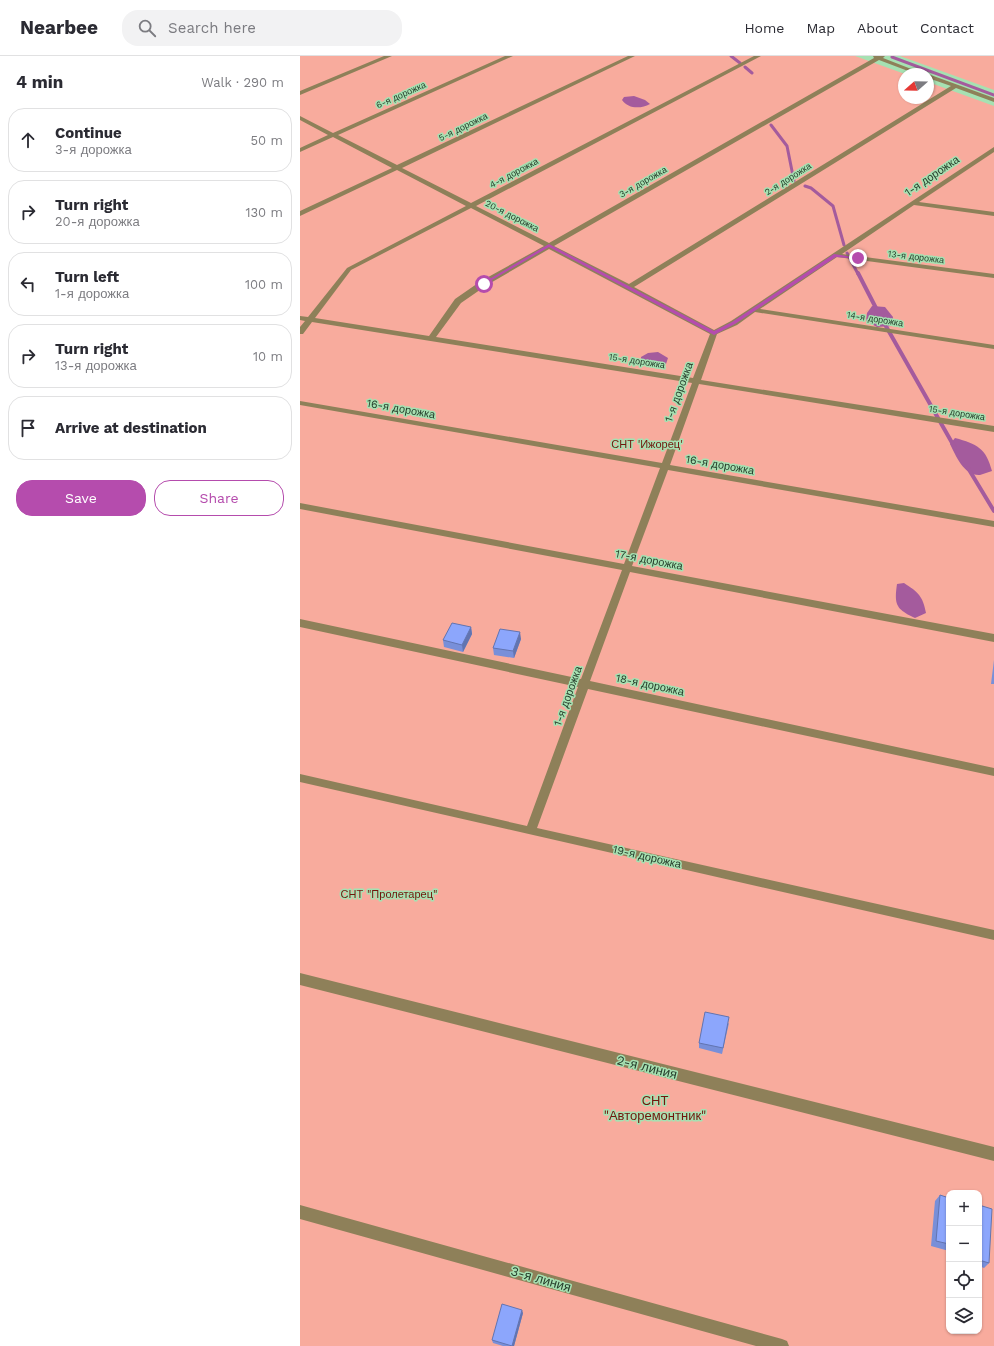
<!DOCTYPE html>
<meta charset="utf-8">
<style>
body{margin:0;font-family:"Work Sans",sans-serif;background:#f2f2f3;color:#2b2b33}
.controls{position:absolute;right:12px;bottom:12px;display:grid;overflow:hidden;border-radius:8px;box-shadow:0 1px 3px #0004}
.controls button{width:36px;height:36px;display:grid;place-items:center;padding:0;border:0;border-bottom:1px solid #e1e1e2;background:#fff;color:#2b2b33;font:20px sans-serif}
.compass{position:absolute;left:598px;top:12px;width:36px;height:36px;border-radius:50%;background:#fff;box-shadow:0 1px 3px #0004;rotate:250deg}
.stop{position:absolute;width:12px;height:12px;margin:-9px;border:3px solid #b54cad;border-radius:50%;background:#fff}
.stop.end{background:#b54cad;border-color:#fff;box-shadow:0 1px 4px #0008}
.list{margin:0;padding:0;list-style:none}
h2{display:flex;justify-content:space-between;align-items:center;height:52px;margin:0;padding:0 16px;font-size:17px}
h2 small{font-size:13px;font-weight:400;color:#7c7c81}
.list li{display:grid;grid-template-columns:26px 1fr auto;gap:12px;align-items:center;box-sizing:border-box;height:64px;margin:0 8px 8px;padding:0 8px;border:1px solid #e1e1e2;border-radius:16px}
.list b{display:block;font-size:15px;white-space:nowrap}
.list p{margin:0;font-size:13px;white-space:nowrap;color:#7c7c81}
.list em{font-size:13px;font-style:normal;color:#7c7c81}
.actions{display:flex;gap:8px;padding:12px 16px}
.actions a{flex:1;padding:9px 0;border:1px solid #b54cad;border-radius:16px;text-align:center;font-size:14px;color:#b54cad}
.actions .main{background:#b54cad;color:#fff}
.icon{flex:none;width:22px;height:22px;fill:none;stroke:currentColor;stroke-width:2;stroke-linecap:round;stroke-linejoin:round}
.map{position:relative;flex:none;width:694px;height:1290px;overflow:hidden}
header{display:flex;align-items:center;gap:24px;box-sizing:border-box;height:56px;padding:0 20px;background:#fff;border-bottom:1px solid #e1e1e2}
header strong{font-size:19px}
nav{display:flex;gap:22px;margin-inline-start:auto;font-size:14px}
.search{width:280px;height:36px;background:#f2f2f3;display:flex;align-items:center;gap:10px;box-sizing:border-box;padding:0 14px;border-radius:16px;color:#7c7c81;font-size:15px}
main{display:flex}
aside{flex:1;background:#fff}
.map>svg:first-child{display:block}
</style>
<header>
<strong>Nearbee</strong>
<div class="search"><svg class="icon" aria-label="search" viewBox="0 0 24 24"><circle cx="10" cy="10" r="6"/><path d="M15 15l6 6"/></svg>Search here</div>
<nav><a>Home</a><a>Map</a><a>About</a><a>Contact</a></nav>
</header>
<main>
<aside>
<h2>4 min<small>Walk · 290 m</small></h2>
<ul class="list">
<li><svg class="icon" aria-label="ahead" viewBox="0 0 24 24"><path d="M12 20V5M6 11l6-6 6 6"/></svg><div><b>Continue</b><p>3-я дорожка</p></div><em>50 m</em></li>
<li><svg class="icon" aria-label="right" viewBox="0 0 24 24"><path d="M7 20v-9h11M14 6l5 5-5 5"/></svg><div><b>Turn right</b><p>20-я дорожка</p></div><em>130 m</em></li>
<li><svg class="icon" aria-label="left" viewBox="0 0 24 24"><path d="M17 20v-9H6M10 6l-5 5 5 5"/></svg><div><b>Turn left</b><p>1-я дорожка</p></div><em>100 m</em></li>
<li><svg class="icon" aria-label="right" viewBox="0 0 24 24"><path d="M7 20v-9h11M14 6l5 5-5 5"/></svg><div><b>Turn right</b><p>13-я дорожка</p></div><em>10 m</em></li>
<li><svg class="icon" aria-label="arrive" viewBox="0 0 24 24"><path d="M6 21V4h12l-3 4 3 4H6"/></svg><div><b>Arrive at destination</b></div></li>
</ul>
<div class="actions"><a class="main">Save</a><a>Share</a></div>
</aside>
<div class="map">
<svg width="694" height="1290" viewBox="0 0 694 1290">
<rect width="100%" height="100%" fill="#a6e1b2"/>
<!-- green -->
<path fill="#f8ab9d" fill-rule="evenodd" d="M0 0H555L605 18 604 42H628V26L694 50V1290H0ZM649 1137H679V1275H649Z
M600 0H694V34Z"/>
<!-- water -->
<path fill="#a45b9d" d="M334 40 345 44 350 48C341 53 328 53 322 44L324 41Z
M572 250 585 251 593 261 592 270 577 271 566 265 567 257Z
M358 296 368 302 366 308 355 311 341 308V301L348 297Z
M655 382C677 388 686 392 692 415 688 416 684 418 680 419 664 420 656 400 650 388Z
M604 527C618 536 623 540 626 557L615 562C596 553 594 549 597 528Z"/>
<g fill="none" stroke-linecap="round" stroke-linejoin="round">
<!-- stream-far1 -->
<path stroke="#a45b9d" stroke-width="3" d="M431 0 440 7
M592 1 694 39
M445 11 452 17
M471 69 487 90 494 125
M505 130 511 132 533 150 544 189
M547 197 558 218"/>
<!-- stream -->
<path stroke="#a45b9d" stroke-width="4" d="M558 217 578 256
M583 265 655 392
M668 412 694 455"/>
<!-- minor -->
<path fill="#8e8059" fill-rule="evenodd" d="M84 0H92L0 39V35Z
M205 0H213L38 79 97 109 328 0H335L102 112 171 147 454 0H461L176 150 249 187 574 2 573 0H585L583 2 624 18H616L579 4 254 190 329 228 651 30 628 22V18L694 42V46L656 32 334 231 414 274 431 265 694 91V96L619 146 694 156V160L614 149 542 198 694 218V222L537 201 460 253 694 289V293L455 256 437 269 417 278 401 324 694 370V376L399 328 370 409 694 465V471L368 414 332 510 694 578V586L330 516 290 625 694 712V720L288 633 237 772 694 874V884L0 726V718L227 770 278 631 0 571V563L281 623 322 514 0 453V447L324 508 360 412 0 349V345L362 407 392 327 12 266 3 278H0V271L5 265 0 264V260L8 261 47 212 166 150 97 114 0 160V155L92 112 33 81 0 96V92L28 79 0 64V60L33 77ZM171 152 244 190 181 225 155 243 129 280 15 262 51 214ZM249 193 410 278 393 322 136 281 161 247 187 229Z
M0 917 694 1091V1105L0 929Z
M0 1149 482 1283 487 1285 489 1290H456L0 1163Z"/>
</g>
<!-- wall -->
<path fill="#788fd9" d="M171 571 172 578 163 596 144 591 143 584Z
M221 583 214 602 194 599 193 592Z
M694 604V628H691Z
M429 967 422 998 399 992V987Z
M640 1139 649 1142V1195L631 1190 635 1145Z
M679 1149 689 1207 684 1212 679 1210Z
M223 1257 214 1290H203L193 1287 192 1284Z"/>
<!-- shaded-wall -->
<path fill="#6274b0" d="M171 571 172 578 163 596 162 589Z
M220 576 221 583 214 602 213 595Z
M222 1254 223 1257 214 1290H212Z"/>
<!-- building -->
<path fill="#8ca6fc" stroke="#6274b0" d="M152 567 171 571 162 589 143 584Z
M200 573 220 576 213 595 193 592Z
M405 956 429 961 423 992 399 987Z
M640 1139 649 1142V1188L636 1185Z
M679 1149 692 1153 689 1207 679 1204Z
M202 1248 222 1254 212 1290 192 1284Z"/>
<!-- route -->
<path fill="#b54cad" d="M249 188 414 275 432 266 534 198 560 202 558 203 536 201 435 268 414 279 249 191 185 228H181Z"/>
<g text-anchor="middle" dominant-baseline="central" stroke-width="3" stroke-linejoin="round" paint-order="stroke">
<!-- far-street labels -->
<g font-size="9" fill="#273e2c" stroke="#a6e1b2">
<text transform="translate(101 39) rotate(-24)">6-я дорожка</text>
<text transform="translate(163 71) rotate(-26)">5-я дорожка</text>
<text transform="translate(214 117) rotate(-28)">4-я дорожка</text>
<text transform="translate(488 123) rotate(-32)">2-я дорожка</text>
<text transform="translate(343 126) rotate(-30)">3-я дорожка</text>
<text transform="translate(212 160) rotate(27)">20-я дорожка</text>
<text transform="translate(616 201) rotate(7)">13-я дорожка</text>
<text transform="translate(575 263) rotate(9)">14-я дорожка</text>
<text transform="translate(337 305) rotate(9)">15-я дорожка</text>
<text transform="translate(657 357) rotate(9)">15-я дорожка</text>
</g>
<!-- street labels -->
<g font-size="11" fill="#273e2c" stroke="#a6e1b2">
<text transform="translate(632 120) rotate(-34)">1-я дорожка</text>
<text transform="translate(379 336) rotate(-70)">1-я дорожка</text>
<text transform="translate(101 353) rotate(10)">16-я дорожка</text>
<text transform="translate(420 409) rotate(10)">16-я дорожка</text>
<text transform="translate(349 504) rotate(11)">17-я дорожка</text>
<text transform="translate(350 629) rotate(12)">18-я дорожка</text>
<text transform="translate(268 640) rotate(-70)">1-я дорожка</text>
<text transform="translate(347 801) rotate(13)">19-я дорожка</text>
</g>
<!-- park labels -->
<g font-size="11" fill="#72160c" stroke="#a6e1b2">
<text x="347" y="388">СНТ 'Ижорец'</text>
<text x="89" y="838">СНТ "Пролетарец"</text>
</g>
<!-- near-street labels -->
<g font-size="13" fill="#273e2c" stroke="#a6e1b2">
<text transform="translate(347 1011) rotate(14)">2-я линия</text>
<text transform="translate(241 1223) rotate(16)">3-я линия</text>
</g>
<!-- near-park labels -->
<g font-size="13" fill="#72160c" stroke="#a6e1b2">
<text x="355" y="1044">СНТ<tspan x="355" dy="15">"Авторемонтник"</tspan></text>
</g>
</g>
</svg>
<div class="controls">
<button>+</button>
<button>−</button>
<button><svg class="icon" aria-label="locate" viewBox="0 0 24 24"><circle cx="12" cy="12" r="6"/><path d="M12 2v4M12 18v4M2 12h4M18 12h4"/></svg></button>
<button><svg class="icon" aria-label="layers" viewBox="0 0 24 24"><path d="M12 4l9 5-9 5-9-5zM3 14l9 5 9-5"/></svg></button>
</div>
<svg class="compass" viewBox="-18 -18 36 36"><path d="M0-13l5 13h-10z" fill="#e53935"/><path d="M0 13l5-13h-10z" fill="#7c7c81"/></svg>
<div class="stop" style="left:184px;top:228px"></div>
<div class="stop end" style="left:558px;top:202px"></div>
</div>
</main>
